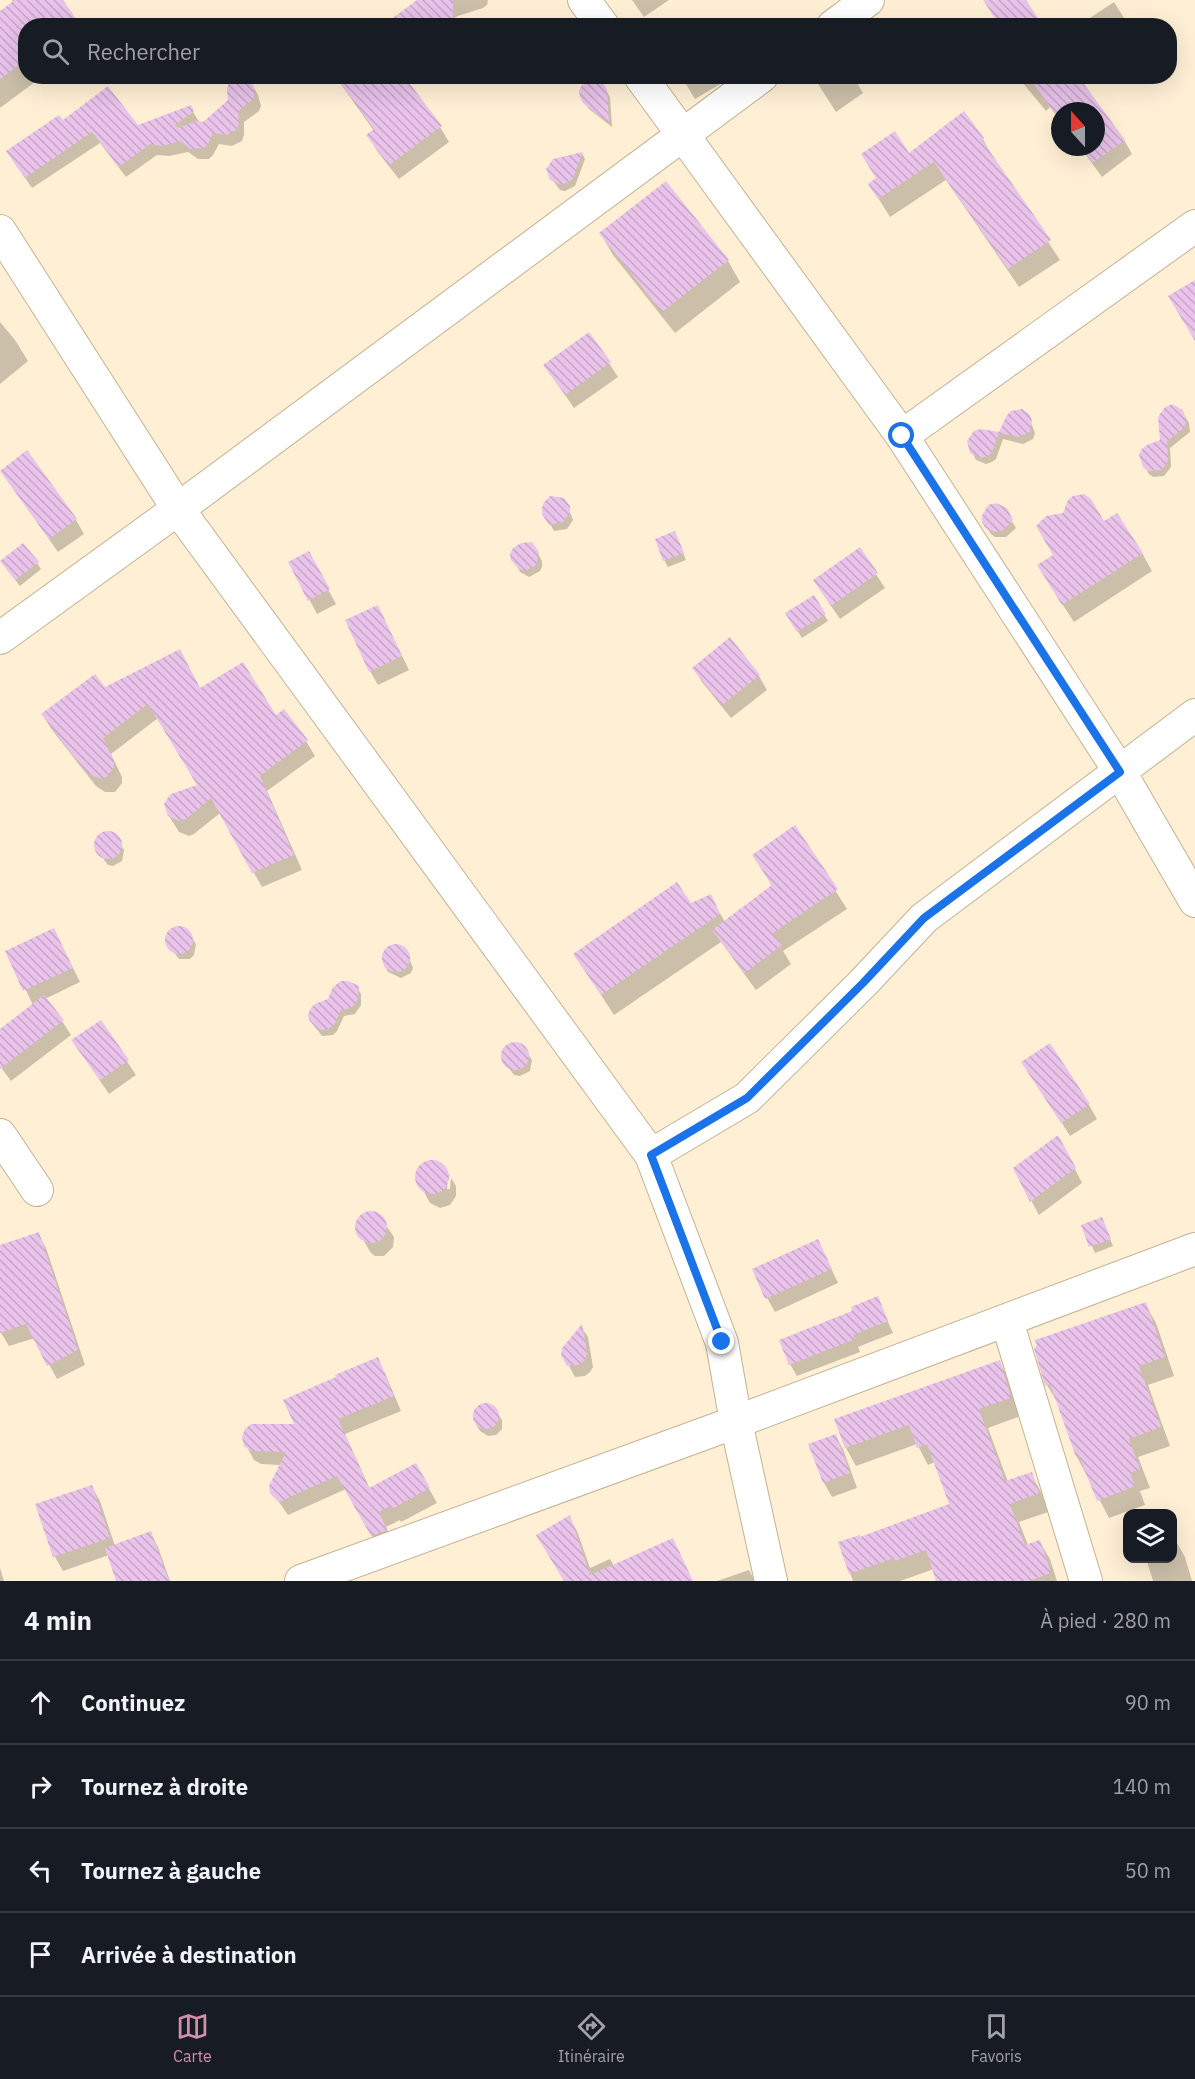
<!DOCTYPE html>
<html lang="fr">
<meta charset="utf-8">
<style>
body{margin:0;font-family:"IBM Plex Sans",sans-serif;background:#242831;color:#f1f3f6}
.controls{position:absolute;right:18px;bottom:18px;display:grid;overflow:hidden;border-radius:12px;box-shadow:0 6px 24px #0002}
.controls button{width:54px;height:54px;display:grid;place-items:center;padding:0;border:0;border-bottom:2px solid #363941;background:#171b24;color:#f1f3f6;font:30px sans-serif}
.compass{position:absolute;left:1051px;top:102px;width:54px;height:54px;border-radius:50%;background:#171b24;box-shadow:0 6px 24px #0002;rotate:339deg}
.stop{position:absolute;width:18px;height:18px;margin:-14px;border:4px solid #1a73e8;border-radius:50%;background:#fff}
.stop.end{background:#1a73e8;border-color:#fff;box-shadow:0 2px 6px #0008}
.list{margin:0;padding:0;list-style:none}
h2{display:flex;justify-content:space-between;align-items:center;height:78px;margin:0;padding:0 24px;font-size:26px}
h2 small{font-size:20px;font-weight:400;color:#9ea1a6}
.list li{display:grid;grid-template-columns:39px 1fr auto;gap:18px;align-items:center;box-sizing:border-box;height:84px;padding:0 24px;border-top:2px solid #363941}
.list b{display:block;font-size:22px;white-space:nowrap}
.list em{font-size:20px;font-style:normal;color:#9ea1a6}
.icon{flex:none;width:33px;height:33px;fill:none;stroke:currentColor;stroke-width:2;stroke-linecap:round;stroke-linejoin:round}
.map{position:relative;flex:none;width:1195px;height:1581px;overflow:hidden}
.search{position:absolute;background:#171b24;box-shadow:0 6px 24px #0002;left:18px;right:18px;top:18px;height:66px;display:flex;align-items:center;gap:15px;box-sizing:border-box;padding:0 21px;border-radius:24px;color:#9ea1a6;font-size:22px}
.sheet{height:414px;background:#171b24}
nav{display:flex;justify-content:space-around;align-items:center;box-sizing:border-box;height:84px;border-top:2px solid #363941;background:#171b24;font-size:16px;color:#9ea1a6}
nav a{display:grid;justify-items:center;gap:3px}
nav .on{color:#d18fa8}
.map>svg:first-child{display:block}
</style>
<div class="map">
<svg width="1195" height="1581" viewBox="0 0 1195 1581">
<defs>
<pattern id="building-back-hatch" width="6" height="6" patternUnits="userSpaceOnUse" patternTransform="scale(1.5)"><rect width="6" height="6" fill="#e9c3ea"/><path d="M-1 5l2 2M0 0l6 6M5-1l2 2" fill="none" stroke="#c7a6c7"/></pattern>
</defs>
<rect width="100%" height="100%" fill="#feefd5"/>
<!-- shadow -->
<path fill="#0003" d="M12 0H61L26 26V76H43L0 108V13L13 3Z
M423 0H488L487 5 483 8 455 17 460 26H384Z
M632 0H669L644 17Z
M1114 2 1129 26H1078Z
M225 76H251V83L258 95 261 106 259 111 244 122V135L242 141 232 146 219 144 213 155 209 159H198L188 152 169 156 157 155 126 177 100 143 32 188 14 162 63 122 138 127 190 107 200 123 203 124 230 100 228 81Z
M335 76H407L404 79 440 127 449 142 399 179 377 151 368 135 374 131Z
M681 76H732V77L695 99Z
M813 76H853L863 93 836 112Z
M1017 76H1087L1080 81 1124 140 1132 154 1102 177 1080 147H1096V111H1060V121L1050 107 1046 111Z
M603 85 610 97 612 127 589 109 584 102Z
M963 113 983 139 993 158 1060 260 1019 287 946 180 890 217 870 185Z
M582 153 585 159 575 186 565 191 560 190 548 174Z
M601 234 728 261 740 282 675 333 613 255Z
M0 322 15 340 28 361 0 384Z
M609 363 618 377 574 408 545 366Z
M1182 411 1189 423 1190 432 1170 448 1171 467 1164 476 1153 477 1149 474 1144 466Z
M1028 415 1035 433 1033 439 1023 444 1003 439 996 459 992 462 986 464 976 460 972 452 981 430 1000 433 1008 416Z
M1 471 76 520 84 534 58 552Z
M566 502 573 520 567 529 554 531 544 513Z
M1005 510 1016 528 1006 537H995L991 534 983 521Z
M1103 523 1142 553 1152 571 1074 622 1049 584 1055 555Z
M678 539 686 560 668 567 664 560Z
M532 543 542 561V567L540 571 529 577 520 572 512 554Z
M860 550 885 588 840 619 823 594Z
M308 553 336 604 317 614 290 563Z
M37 563 41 569 20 586 6 568Z
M813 597 828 621 802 638 787 614Z
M378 607 409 670 378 685 370 671Z
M730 639 759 676 767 690 731 718 702 682 694 668Z
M105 689 200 690 276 717 306 741 315 756 267 791 302 870 262 887 220 813 194 834 189 836 179 832 169 816 199 786 158 718 111 754 122 777V783L115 792H105L96 786 52 730 43 715Z
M795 827 847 909 783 951 791 964 756 990 721 942 614 1015 575 955 710 896 725 922 772 886 754 855Z
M105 833 115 835 124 850 122 861 113 866 108 865 96 849 97 838Z
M177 927 186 929 196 944 194 955 190 959H179L167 943 169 932Z
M54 930 80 982 45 999 62 1021 71 1035 11 1081 0 1066V1031L33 1005 7 951Z
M399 946 406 950 413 968 411 973 401 978 388 972 384 965V956L390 947Z
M357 987 361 994V1005L355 1014 344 1016 337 1031 333 1035 322 1036 310 1020 329 1000Z
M101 1022 136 1075 109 1094 73 1041Z
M515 1043 522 1045 532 1060 530 1071 520 1076 514 1075 503 1060 504 1049Z
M1032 1076 1089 1105 1097 1119 1070 1136Z
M1066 1151 1082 1183 1039 1215 1014 1169Z
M432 1162 440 1164 450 1176H448L447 1189H450L451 1178 456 1186V1196L450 1205 440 1208 430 1203 417 1179 419 1169Z
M369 1213 379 1215 394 1237 393 1247 384 1256H375L371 1253 357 1230 359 1222 365 1215Z
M1102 1219 1113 1246 1095 1253 1083 1226Z
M38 1234 46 1248 85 1365 57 1379 35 1338 9 1346 0 1331V1247Z
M825 1255 838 1283 775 1312 767 1298Z
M877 1298 893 1333 858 1347 860 1352 797 1376 790 1364 854 1311Z
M1145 1304 1156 1323 1174 1376 1148 1385 1170 1446 1138 1457 1150 1488 1140 1491 1145 1505 1109 1518 1077 1457 1058 1403 1047 1385Z
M581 1327 588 1337 593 1367 590 1372 585 1376 575 1377 563 1355Z
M377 1359 385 1373 401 1411 345 1434 370 1489 416 1465 437 1503 401 1522 400 1520 386 1527 394 1545 380 1550 346 1489 288 1515 272 1492 281 1465 261 1464 254 1460 246 1445 296 1426Z
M999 1362 1010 1380 1021 1416 988 1428 1008 1482 1031 1474 1041 1492 1048 1512 1019 1522 1028 1545 1039 1541 1050 1559 1057 1581H938L934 1569 900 1581H853L840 1543 860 1538 951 1505 935 1462 928 1465 917 1444 856 1466 846 1448Z
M484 1404 493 1406 502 1420V1429L496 1435 488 1436 480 1431 476 1424 473 1415 477 1408Z
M835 1435 843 1449 857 1488 832 1497 824 1483Z
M92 1487 100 1501 115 1546 150 1533 158 1547 170 1581H118L109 1555 63 1571 55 1557 37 1505Z
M569 1517 577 1531 590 1568 610 1559 614 1566 693 1581H566Z
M1177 1543 1185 1557 1192 1581H1153L1146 1558H1172V1545Z
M0 1568 4 1581H0Z
M749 1570 755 1581H717Z"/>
<!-- building -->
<path fill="url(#building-back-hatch)" d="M15 0H63L81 26H26V60L0 79V11Z
M417 0H453V26H382Z
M983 0H1026L1043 26H1000Z
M335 76H404L442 126 389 165 366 135 374 129Z
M1028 76H1078L1125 140 1093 163 1081 147H1096V111H1060V120Z
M244 77 252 82 255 94 253 99 238 111 239 123 236 130 226 135 213 133 208 144 203 148 190 149 181 141 162 146 150 144 119 167 92 132 25 178 6 151 59 115 63 120 108 86 138 125 191 105 194 111 175 125 178 128 196 121 203 122 228 100 227 89 229 83 235 78Z
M590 79 601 81 607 89 609 123 583 103 580 97 579 91 582 85Z
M964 111 984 138 982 140 1051 240 1008 269 934 162 878 199 868 184 876 178 861 154 895 131 909 153Z
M583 152 572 180 561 185 550 180 546 169 553 159Z
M666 181 729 260 662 312 599 233Z
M1195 280V341L1168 296Z
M589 332 611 362 565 395 543 365Z
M1172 404 1183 410 1186 421 1184 428 1167 441 1168 460 1165 466 1161 470 1148 471 1143 467 1139 455 1142 449 1147 445 1160 440 1158 417 1165 407Z
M1022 409 1029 414 1032 420 1030 432 1019 437 999 433 992 452 988 456 981 458 970 453 967 441 974 431 981 429 999 432 1007 415 1011 411Z
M27 450 77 519 49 539 0 471Z
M1084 494 1091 499 1104 521 1117 513 1143 553 1062 605 1037 565 1053 555 1036 526 1046 516 1063 513 1068 500 1073 496Z
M550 496 564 498 570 506V512L563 522 549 525 542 514V508L544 502Z
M996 503 1007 508 1013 520 1003 530 997 532 990 531 985 527 982 522V516L988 505Z
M675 531 684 553 663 561 655 539Z
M532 542 539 552 536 565 525 571 519 569 511 560 510 554 513 548 521 543Z
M23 543 39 562 15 580 0 561Z
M860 547 878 573 831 606 813 580Z
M309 551 330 589 308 601 288 562Z
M814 595 826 614 797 632 785 613Z
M378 605 402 656 369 672 345 620Z
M730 637 760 675 722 705 692 668Z
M180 649 200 688 243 662 276 715 284 709 308 740 260 776 294 855 252 873 211 798 186 819 179 821 168 816 164 804 167 799 171 794 197 785 148 704 103 738 114 761V767L107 777 101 778 95 777 85 771 41 714 95 674 105 687Z
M795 825 838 889 773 933 782 945 745 973 712 930 772 885 752 855Z
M94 845a14 14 0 1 1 28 0a14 14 0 1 1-28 0Z
M677 882 691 903 711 894 720 914 601 995 573 954Z
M165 940a14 14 0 1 1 28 0a14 14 0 1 1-28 0Z
M54 928 73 968 23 991 5 951Z
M382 958a14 14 0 1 1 28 0a14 14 0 1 1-28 0Z
M341 981H348L359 986 358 998 356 1003 351 1008 341 1010 334 1025 330 1028 323 1030 317 1029 309 1020 308 1014 311 1008 315 1004 328 999 333 987Z
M44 995 64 1020 0 1069V1029Z
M101 1020 129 1060 100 1080 71 1040Z
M501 1056a14 14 0 1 1 28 0a14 14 0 1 1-28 0Z
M1050 1043 1090 1104 1061 1123 1021 1062Z
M1058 1135 1076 1168 1030 1202 1013 1168Z
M415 1177a17 17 0 1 1 34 0a17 17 0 1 1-34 0Z
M355 1227a16 16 0 1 1 32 0a16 16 0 1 1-32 0Z
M1102 1217 1111 1239 1089 1247 1081 1225Z
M39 1232 78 1350 47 1366 26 1324 0 1333V1245Z
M818 1239 832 1269 765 1299 752 1269Z
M878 1296 888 1321 853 1335 855 1339 789 1365 779 1340 852 1311 851 1307Z
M1146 1302 1165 1357 1139 1366 1161 1427 1129 1439 1140 1469 1130 1473 1135 1486 1097 1501 1079 1456 1076 1457 1050 1384 1045 1386 1034 1348 1037 1346 1035 1340Z
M582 1324 587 1354 584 1361 578 1365 567 1366 561 1355 562 1348Z
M378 1357 394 1396 338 1419 369 1488 416 1463 430 1488 392 1509 390 1506 379 1512 387 1530 371 1536 337 1476 279 1502 270 1493 269 1486 286 1452 252 1451 244 1446 242 1437 245 1429 251 1424H294L283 1400 336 1377 335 1375Z
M1000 1360 1011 1398 979 1409 1005 1481 1032 1472 1039 1493 1010 1504 1025 1545 1040 1540 1051 1573 1029 1581H936L926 1550 895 1561 894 1558 849 1574 838 1542 860 1535V1537L949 1504 927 1444 917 1448 909 1425 845 1448 834 1419Z
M473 1416a13 13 0 1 1 26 0a13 13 0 1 1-26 0Z
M836 1434 850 1473 823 1483 808 1444Z
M92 1485 110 1538 53 1557 35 1504Z
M570 1515 590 1575 673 1538 693 1581H564L536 1535Z
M151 1531 169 1581H116L105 1548Z"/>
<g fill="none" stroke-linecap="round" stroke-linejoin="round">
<defs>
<path id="street" d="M584 0 603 26
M833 26 868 0
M640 76 902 436 1120 772 1195 901
M0 231 178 509 651 1155 722 1343 736 1422 771 1581
M902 436 1195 226
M0 638 178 509 762 76
M0 1135 37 1190
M651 1155 747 1098 863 983 924 918 1195 715
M1007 1321 1086 1581
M301 1581 736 1422 1195 1249"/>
</defs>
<!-- street casing -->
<use href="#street" stroke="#c4b293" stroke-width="34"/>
<!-- street -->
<use href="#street" stroke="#fff" stroke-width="32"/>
</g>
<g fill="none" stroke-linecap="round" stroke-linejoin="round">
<!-- route -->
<path stroke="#1a73e8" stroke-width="8" d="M722 1342 651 1155 747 1098 863 983 924 918 1120 772 902 436"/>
</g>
</svg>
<div class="controls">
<button><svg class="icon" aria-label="layers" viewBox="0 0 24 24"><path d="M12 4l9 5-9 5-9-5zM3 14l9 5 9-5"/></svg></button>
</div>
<svg class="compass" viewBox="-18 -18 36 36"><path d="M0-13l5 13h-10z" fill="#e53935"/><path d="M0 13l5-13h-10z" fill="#9ea1a6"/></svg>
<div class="stop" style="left:902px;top:436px"></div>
<div class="stop end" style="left:722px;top:1342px"></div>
<div class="search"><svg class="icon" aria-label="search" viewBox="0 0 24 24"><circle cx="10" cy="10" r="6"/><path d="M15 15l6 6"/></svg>Rechercher</div>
</div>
<section class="sheet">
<h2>4 min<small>À pied · 280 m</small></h2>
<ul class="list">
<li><svg class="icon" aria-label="ahead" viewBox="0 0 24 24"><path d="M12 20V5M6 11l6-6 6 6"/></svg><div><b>Continuez</b></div><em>90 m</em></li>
<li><svg class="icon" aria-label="right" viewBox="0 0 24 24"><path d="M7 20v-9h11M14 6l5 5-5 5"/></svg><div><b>Tournez à droite</b></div><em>140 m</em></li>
<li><svg class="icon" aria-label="left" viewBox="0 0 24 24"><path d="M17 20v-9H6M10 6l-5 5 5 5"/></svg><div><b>Tournez à gauche</b></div><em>50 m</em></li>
<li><svg class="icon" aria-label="arrive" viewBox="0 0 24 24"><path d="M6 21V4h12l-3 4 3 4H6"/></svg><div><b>Arrivée à destination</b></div></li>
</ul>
</section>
<nav>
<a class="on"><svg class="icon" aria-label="map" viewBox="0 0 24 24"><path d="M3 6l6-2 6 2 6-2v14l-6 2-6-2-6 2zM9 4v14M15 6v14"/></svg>Carte</a>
<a><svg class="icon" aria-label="directions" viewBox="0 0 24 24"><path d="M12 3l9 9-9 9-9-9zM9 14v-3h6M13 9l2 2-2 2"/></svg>Itinéraire</a>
<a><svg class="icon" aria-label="saved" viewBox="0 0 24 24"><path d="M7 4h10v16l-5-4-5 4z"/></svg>Favoris</a>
</nav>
